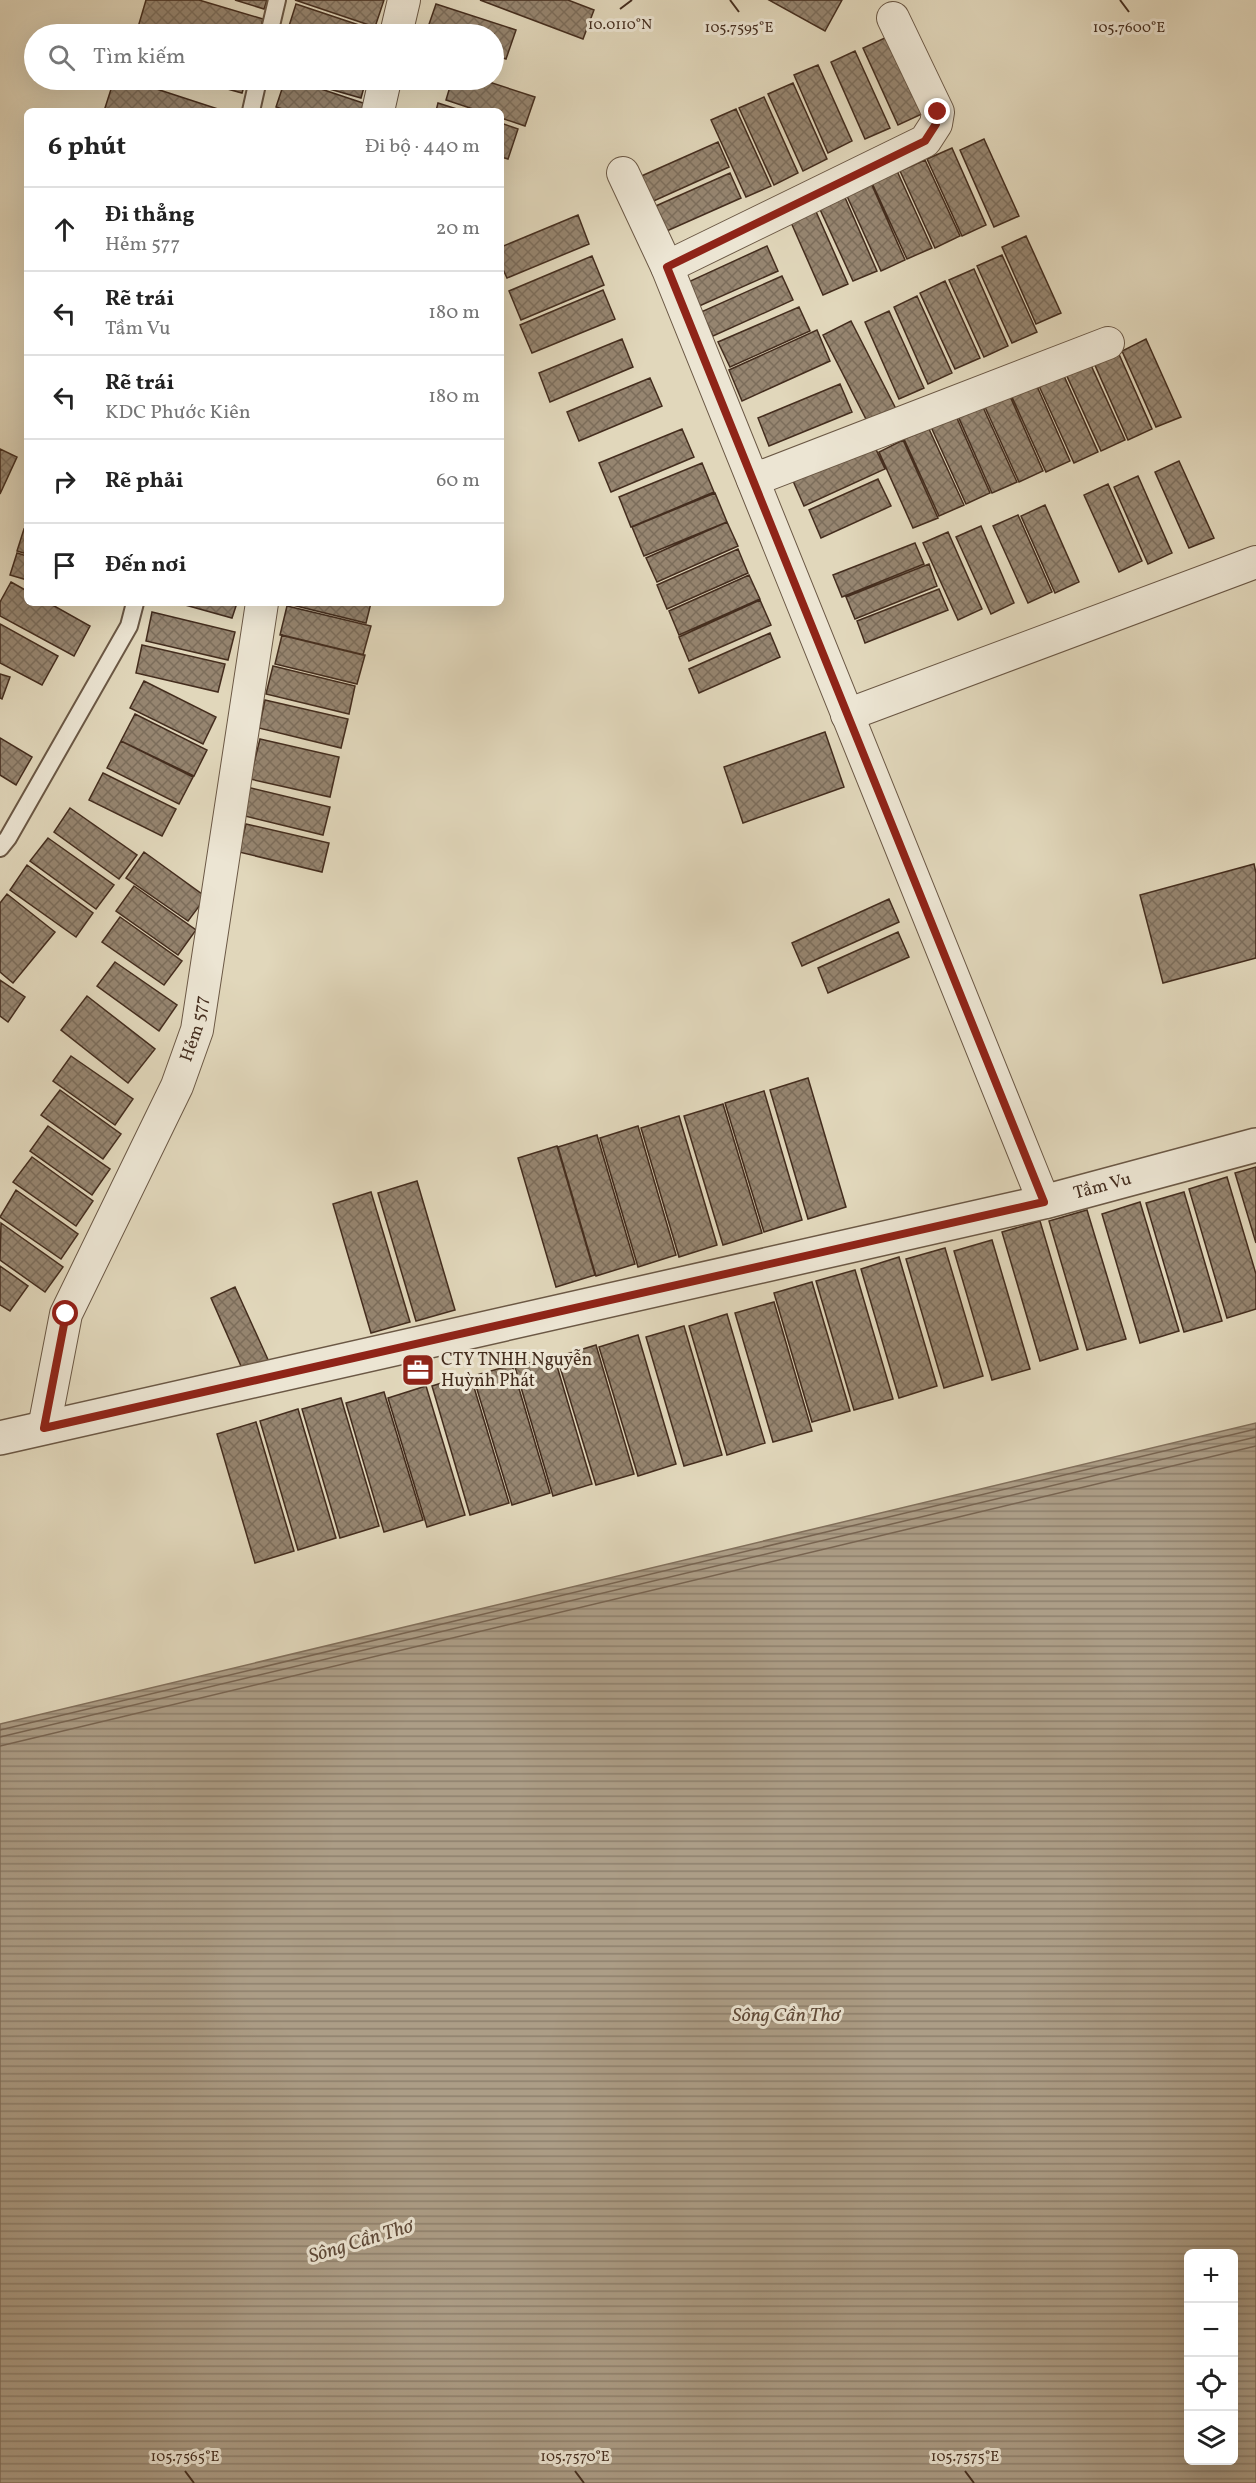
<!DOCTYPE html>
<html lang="vi">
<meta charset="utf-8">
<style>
body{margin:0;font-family:Vollkorn,serif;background:#f2f2f2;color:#222}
.controls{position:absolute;right:18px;bottom:18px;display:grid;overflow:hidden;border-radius:9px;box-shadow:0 6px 24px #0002}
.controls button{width:54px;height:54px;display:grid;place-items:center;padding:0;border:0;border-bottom:2px solid #e0e0e0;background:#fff;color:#222;font:30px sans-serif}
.stop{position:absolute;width:18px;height:18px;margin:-14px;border:4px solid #8f2418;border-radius:50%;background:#fff}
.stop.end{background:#8f2418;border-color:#fff;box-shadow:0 2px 6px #0008}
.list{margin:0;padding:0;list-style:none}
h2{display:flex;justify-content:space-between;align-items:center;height:78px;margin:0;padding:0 24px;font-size:26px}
h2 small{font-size:20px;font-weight:400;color:#767676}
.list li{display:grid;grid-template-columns:39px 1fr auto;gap:18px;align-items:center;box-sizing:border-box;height:84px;padding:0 24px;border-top:2px solid #e0e0e0}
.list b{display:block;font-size:22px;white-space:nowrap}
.list p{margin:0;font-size:20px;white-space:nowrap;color:#767676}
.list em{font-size:20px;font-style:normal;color:#767676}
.icon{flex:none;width:33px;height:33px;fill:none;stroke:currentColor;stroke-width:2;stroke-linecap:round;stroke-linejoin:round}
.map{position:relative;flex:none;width:1256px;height:2483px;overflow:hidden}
.search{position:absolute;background:#fff;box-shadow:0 6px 24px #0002;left:24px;top:24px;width:480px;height:66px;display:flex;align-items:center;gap:15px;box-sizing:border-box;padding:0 21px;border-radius:33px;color:#767676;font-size:22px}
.panel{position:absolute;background:#fff;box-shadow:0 6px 24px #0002;left:24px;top:108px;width:480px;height:498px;border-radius:9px}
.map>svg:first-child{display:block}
</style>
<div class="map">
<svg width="1256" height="2483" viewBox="0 0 1256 2483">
<defs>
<pattern id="water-rules" width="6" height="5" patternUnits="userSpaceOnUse" patternTransform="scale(1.5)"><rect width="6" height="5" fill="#ac9d86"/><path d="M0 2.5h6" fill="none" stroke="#8e806d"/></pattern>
<pattern id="building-cross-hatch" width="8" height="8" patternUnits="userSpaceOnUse" patternTransform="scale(1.5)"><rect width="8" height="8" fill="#968570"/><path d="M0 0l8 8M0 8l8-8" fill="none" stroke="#7c6d5b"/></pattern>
</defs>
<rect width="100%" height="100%" fill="#e1d7bb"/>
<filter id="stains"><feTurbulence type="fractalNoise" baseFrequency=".00333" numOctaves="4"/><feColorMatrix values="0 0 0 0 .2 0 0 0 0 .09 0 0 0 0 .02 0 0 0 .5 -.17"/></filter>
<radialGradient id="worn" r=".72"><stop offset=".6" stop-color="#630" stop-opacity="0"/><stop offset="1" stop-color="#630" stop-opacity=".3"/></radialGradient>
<!-- water -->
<path fill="url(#water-rules)" stroke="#82705c" stroke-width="1.5" fill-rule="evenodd" d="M1256 1423V2483H0V1724ZM1188 2254H1234V2460H1188Z"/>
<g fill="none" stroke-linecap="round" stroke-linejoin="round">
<!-- shore -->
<path stroke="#786552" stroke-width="1.5" d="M0 1730 1256 1429
M0 1737 1256 1437
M0 1746 1256 1446"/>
</g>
<!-- building -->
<path fill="url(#building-cross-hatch)" stroke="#442d1e" stroke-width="1.5" d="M146 0H199L263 19 259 34H136Z
M235 0H267L264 9Z
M295 0H384L375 27Z
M480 0H568L594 10 583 39Z
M769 0H842L825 31Z
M296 4 374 30 373 34H315L289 26Z
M436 4 516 30 506 59 494 55V34L426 33Z
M887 37 922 114 898 125 863 48Z
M855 51 890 128 865 139 831 62Z
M818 65 852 141 828 153 794 75Z
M114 80H129L224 111H104Z
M195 80H246L242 93Z
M285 80H294L366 104 363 111H289L276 107Z
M298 80H366L361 98Z
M452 80H483L535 97 525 126 501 118V111H479L446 100Z
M793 83 827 159 803 171 768 94Z
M764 97 798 173 774 185 739 108Z
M438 103 463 111H436Z
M736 109 771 186 746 197 711 120Z
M501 123 518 129 508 159 501 157Z
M984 139 1019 216 994 227 960 150Z
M718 142 729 167 647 204 637 178Z
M952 148 986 225 962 236 927 159Z
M925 160 960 236 935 248 900 171Z
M897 171 932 248 907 259 872 183Z
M730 173 741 198 660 234 649 209Z
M871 183 905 260 881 271 846 194Z
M843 193 877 271 853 281 818 205Z
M814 207 848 284 823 295 789 218Z
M578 215 589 244 507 278 501 265V247Z
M1026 236 1061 313 1036 324 1002 247Z
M767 246 778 271 697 307 686 283Z
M1002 255 1037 332 1012 343 977 266Z
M592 256 604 285 521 320 509 291Z
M974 269 1008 346 984 357 949 280Z
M782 276 793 300 713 336 701 312Z
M945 281 980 358 955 369 920 293Z
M603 290 615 319 532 353 520 325Z
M917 296 952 373 928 384 894 307Z
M799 307 810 331 730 367 718 342Z
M889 311 924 388 899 399 865 322Z
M851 321 896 409 868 423 823 335Z
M817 330 830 361 742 401 729 370Z
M622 339 633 367 550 402 539 373Z
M1146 339 1181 417 1156 427 1122 351Z
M1118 352 1152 429 1128 440 1094 363Z
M1090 363 1125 440 1101 451 1066 374Z
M1064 376 1098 452 1074 463 1039 386Z
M650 378 662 406 579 441 567 412Z
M840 384 852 412 769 446 758 418Z
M1036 384 1070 461 1046 472 1011 395Z
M1009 394 1043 471 1019 482 984 405Z
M982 405 1017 482 992 493 958 416Z
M956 416 990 493 966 504 931 427Z
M682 429 694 457 611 492 599 463Z
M929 429 964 505 939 516 904 439Z
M903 440 938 518 913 528 879 452Z
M874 445 885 469 804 506 793 481Z
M0 449 17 457 0 494Z
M1179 461 1214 538 1189 548 1155 472Z
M702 463 714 492 631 527 619 497Z
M1138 476 1172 553 1148 564 1114 487Z
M878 479 891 506 821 538 809 510Z
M1108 484 1142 561 1119 572 1084 495Z
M715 493 727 522 644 556 632 527Z
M1045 505 1079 582 1055 593 1021 516Z
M1018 515 1052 592 1028 603 993 526Z
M727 522 738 546 657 582 646 558Z
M981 526 1014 603 991 614 956 537Z
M24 529 27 530V554L17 551Z
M948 532 982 609 958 620 923 543Z
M915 543 924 564 842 597 833 575Z
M738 549 748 573 667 609 657 585Z
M17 553 27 556V580L10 575Z
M929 564 937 586 855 619 846 597Z
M749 575 760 599 679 635 669 611Z
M11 582 27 591V603H49L90 626 74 656 0 616V602Z
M939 589 948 610 865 643 857 621Z
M760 600 771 625 689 661 679 637Z
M178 603H237L232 618Z
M284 603H371L366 623Z
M287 606 371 626 363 655 280 635Z
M152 612 235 632 228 660 146 641Z
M0 624 58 656 42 685 0 663Z
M770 633 780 657 699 693 689 669Z
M282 635 365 655 357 684 275 664Z
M142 645 225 664 218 692 136 673Z
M273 666 355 686 349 714 266 694Z
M0 674 10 677 2 699 0 698Z
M144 681 216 717 203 744 130 708Z
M265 700 348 719 341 748 259 728Z
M135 714 207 750 194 776 121 741Z
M825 732 844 787 743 823 724 767Z
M0 738 32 757 16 785 0 775Z
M260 739 339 757 330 797 250 779Z
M121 741 193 777 179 804 107 768Z
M103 773 176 809 162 836 89 800Z
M247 787 330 807 323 835 241 815Z
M70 808 137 855 119 879 54 832Z
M246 824 329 843 322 872 239 852Z
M48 838 114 885 96 909 30 861Z
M144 852 206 897 188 921 126 878Z
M1254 864 1256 873V958L1163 983 1140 895Z
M27 865 93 913 76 937 10 890Z
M134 886 196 930 178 955 116 911Z
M7 894 55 932 13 983 0 972V903Z
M889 899 899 922 802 966 792 943Z
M120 917 182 961 164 985 102 942Z
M898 932 909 957 828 993 818 968Z
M115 962 177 1005 159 1031 97 986Z
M0 980 25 997 8 1022 0 1016Z
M87 996 155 1049 128 1083 61 1030Z
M71 1056 133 1099 115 1125 53 1081Z
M808 1078 846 1207 808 1219 770 1090Z
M60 1090 121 1134 103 1159 41 1115Z
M764 1091 802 1220 764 1232 725 1103Z
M723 1104 762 1233 723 1245 684 1116Z
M679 1116 717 1245 679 1257 641 1128Z
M48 1126 110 1169 92 1195 30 1151Z
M638 1126 676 1255 638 1267 600 1138Z
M597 1135 635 1264 596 1276 558 1147Z
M557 1146 595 1275 556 1287 518 1158Z
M32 1157 93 1201 76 1226 13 1182Z
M1256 1167V1243L1235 1173Z
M1227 1177 1256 1274V1309L1227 1318 1189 1189Z
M417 1181 455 1310 416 1321 378 1193Z
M16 1190 78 1234 61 1259 0 1217Z
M371 1192 410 1322 371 1333 333 1204Z
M1184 1192 1222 1321 1184 1332 1146 1203Z
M1140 1202 1179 1331 1140 1343 1102 1214Z
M1087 1210 1126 1339 1087 1350 1049 1221Z
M1040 1221 1078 1349 1040 1361 1002 1232Z
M1 1223 63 1267 45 1292 0 1260Z
M992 1240 1030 1369 992 1380 954 1251Z
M945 1248 983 1376 944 1388 906 1259Z
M899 1257 937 1386 899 1398 861 1269Z
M0 1266 28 1286 10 1311 0 1305Z
M855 1270 893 1399 854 1410 816 1281Z
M812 1282 850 1411 812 1422 774 1293Z
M235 1287 270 1364 245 1375 211 1298Z
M774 1302 812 1431 773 1442 735 1313Z
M727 1314 765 1443 727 1455 689 1326Z
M684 1326 722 1455 684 1466 646 1337Z
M638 1335 676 1464 638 1476 599 1347Z
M596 1345 634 1474 596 1485 557 1357Z
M554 1356 592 1484 553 1496 515 1367Z
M512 1365 550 1493 512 1505 473 1376Z
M470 1374 509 1503 470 1515 432 1386Z
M426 1386 465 1515 427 1527 388 1398Z
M384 1392 423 1520 384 1532 346 1403Z
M341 1398 379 1526 340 1538 302 1409Z
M298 1409 336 1538 298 1550 260 1421Z
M256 1422 294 1551 255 1563 217 1434Z"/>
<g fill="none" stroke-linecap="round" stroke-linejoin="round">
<defs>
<path id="service" d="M269 34 277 0
M251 111 258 80
M0 848 8 838 129 626 135 603"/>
<g id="minor">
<path d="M396 34 404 0"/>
<path d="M378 111 385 80"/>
<path d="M623 173 667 267 1044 1202"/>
<path d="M667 267 925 141 936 124 938 112 893 18"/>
<path d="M753 480 1108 343"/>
<path d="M847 715 1256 562"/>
<path id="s1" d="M44 1428 66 1314 177 1086 197 1030 262 603"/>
</g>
<g id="tertiary">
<path id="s2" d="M0 1438 1044 1202 1256 1145"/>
</g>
</defs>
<!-- service casing -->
<use href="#service" stroke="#6b5845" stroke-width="20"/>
<!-- minor casing -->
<use href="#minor" stroke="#6b5845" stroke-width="34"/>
<!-- tertiary casing -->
<use href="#tertiary" stroke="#6b5845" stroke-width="36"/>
<!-- service -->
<use href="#service" stroke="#ece5d3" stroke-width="16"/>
<!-- minor -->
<use href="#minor" stroke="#ece5d3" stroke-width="32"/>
<!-- tertiary -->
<use href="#tertiary" stroke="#ece5d3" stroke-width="33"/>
</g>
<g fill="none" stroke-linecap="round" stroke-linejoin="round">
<!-- route -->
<path stroke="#8f2418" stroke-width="8" d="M66 1314 44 1428 1044 1202 667 267 925 141 936 124 938 112"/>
</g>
<!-- ticks -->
<path fill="none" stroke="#442d1e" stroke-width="2" d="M730 0 739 12M1120 0 1129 12M620 9 632 0M185 2471 194 2483M575 2471 584 2483M965 2471 974 2483"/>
<!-- icons -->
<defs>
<symbol id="office-square" viewBox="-11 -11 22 22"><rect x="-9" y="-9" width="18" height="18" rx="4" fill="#8f2418" stroke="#ece5d3"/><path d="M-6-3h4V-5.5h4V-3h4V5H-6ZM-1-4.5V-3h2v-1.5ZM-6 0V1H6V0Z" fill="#fff"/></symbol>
</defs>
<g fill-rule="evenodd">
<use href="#office-square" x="399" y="1351" width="38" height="38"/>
</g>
<g text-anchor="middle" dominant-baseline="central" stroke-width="6" stroke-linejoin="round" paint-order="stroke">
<!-- street labels -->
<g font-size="18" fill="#442d1e" stroke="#ece5d3">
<text stroke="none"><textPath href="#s1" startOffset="430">Hẻm 577</textPath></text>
<text stroke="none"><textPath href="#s2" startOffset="1131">Tầm Vu</textPath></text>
</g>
<!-- poi labels -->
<g font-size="18" fill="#442d1e" stroke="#ece5d3" text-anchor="start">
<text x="441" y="1360">CTY TNHH Nguyễn<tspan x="441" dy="21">Huỳnh Phát</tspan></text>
</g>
<!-- water labels -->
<g font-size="20" font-style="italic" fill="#5e4938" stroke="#ece5d3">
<text x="786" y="2016">Sông Cần Thơ</text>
<text transform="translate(361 2242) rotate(-17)">Sông Cần Thơ</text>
</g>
</g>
<g font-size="15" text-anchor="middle" fill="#442d1e" stroke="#ece5d3" stroke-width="6" stroke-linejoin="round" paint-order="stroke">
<text x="620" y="29">10.0110°N</text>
<text x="739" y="32">105.7595°E</text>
<text x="1129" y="32">105.7600°E</text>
<text x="185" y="2461">105.7565°E</text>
<text x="575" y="2461">105.7570°E</text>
<text x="965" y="2461">105.7575°E</text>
</g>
<rect width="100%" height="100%" filter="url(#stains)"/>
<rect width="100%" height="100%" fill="url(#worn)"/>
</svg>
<div class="controls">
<button>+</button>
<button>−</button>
<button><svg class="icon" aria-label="locate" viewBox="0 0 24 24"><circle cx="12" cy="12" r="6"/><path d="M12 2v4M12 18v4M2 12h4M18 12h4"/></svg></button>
<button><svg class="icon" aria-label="layers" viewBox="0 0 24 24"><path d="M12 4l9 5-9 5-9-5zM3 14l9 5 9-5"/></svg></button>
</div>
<div class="stop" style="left:66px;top:1314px"></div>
<div class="stop end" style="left:938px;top:112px"></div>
<div class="search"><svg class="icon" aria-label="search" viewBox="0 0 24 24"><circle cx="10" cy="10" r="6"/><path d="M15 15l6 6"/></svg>Tìm kiếm</div>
<section class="panel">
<h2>6 phút<small>Đi bộ · 440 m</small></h2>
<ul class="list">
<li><svg class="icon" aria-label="ahead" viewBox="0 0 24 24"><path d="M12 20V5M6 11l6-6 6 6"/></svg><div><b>Đi thẳng</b><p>Hẻm 577</p></div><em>20 m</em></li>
<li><svg class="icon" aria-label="left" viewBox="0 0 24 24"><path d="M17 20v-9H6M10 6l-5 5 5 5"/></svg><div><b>Rẽ trái</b><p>Tầm Vu</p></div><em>180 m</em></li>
<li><svg class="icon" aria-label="left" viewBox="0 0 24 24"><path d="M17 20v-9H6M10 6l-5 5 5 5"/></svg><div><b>Rẽ trái</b><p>KDC Phước Kiên</p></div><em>180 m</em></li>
<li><svg class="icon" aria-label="right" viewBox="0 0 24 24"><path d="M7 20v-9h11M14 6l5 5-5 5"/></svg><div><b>Rẽ phải</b></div><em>60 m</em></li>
<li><svg class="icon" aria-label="arrive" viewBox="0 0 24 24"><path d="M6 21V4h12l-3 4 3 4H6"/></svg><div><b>Đến nơi</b></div></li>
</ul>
</section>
</div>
